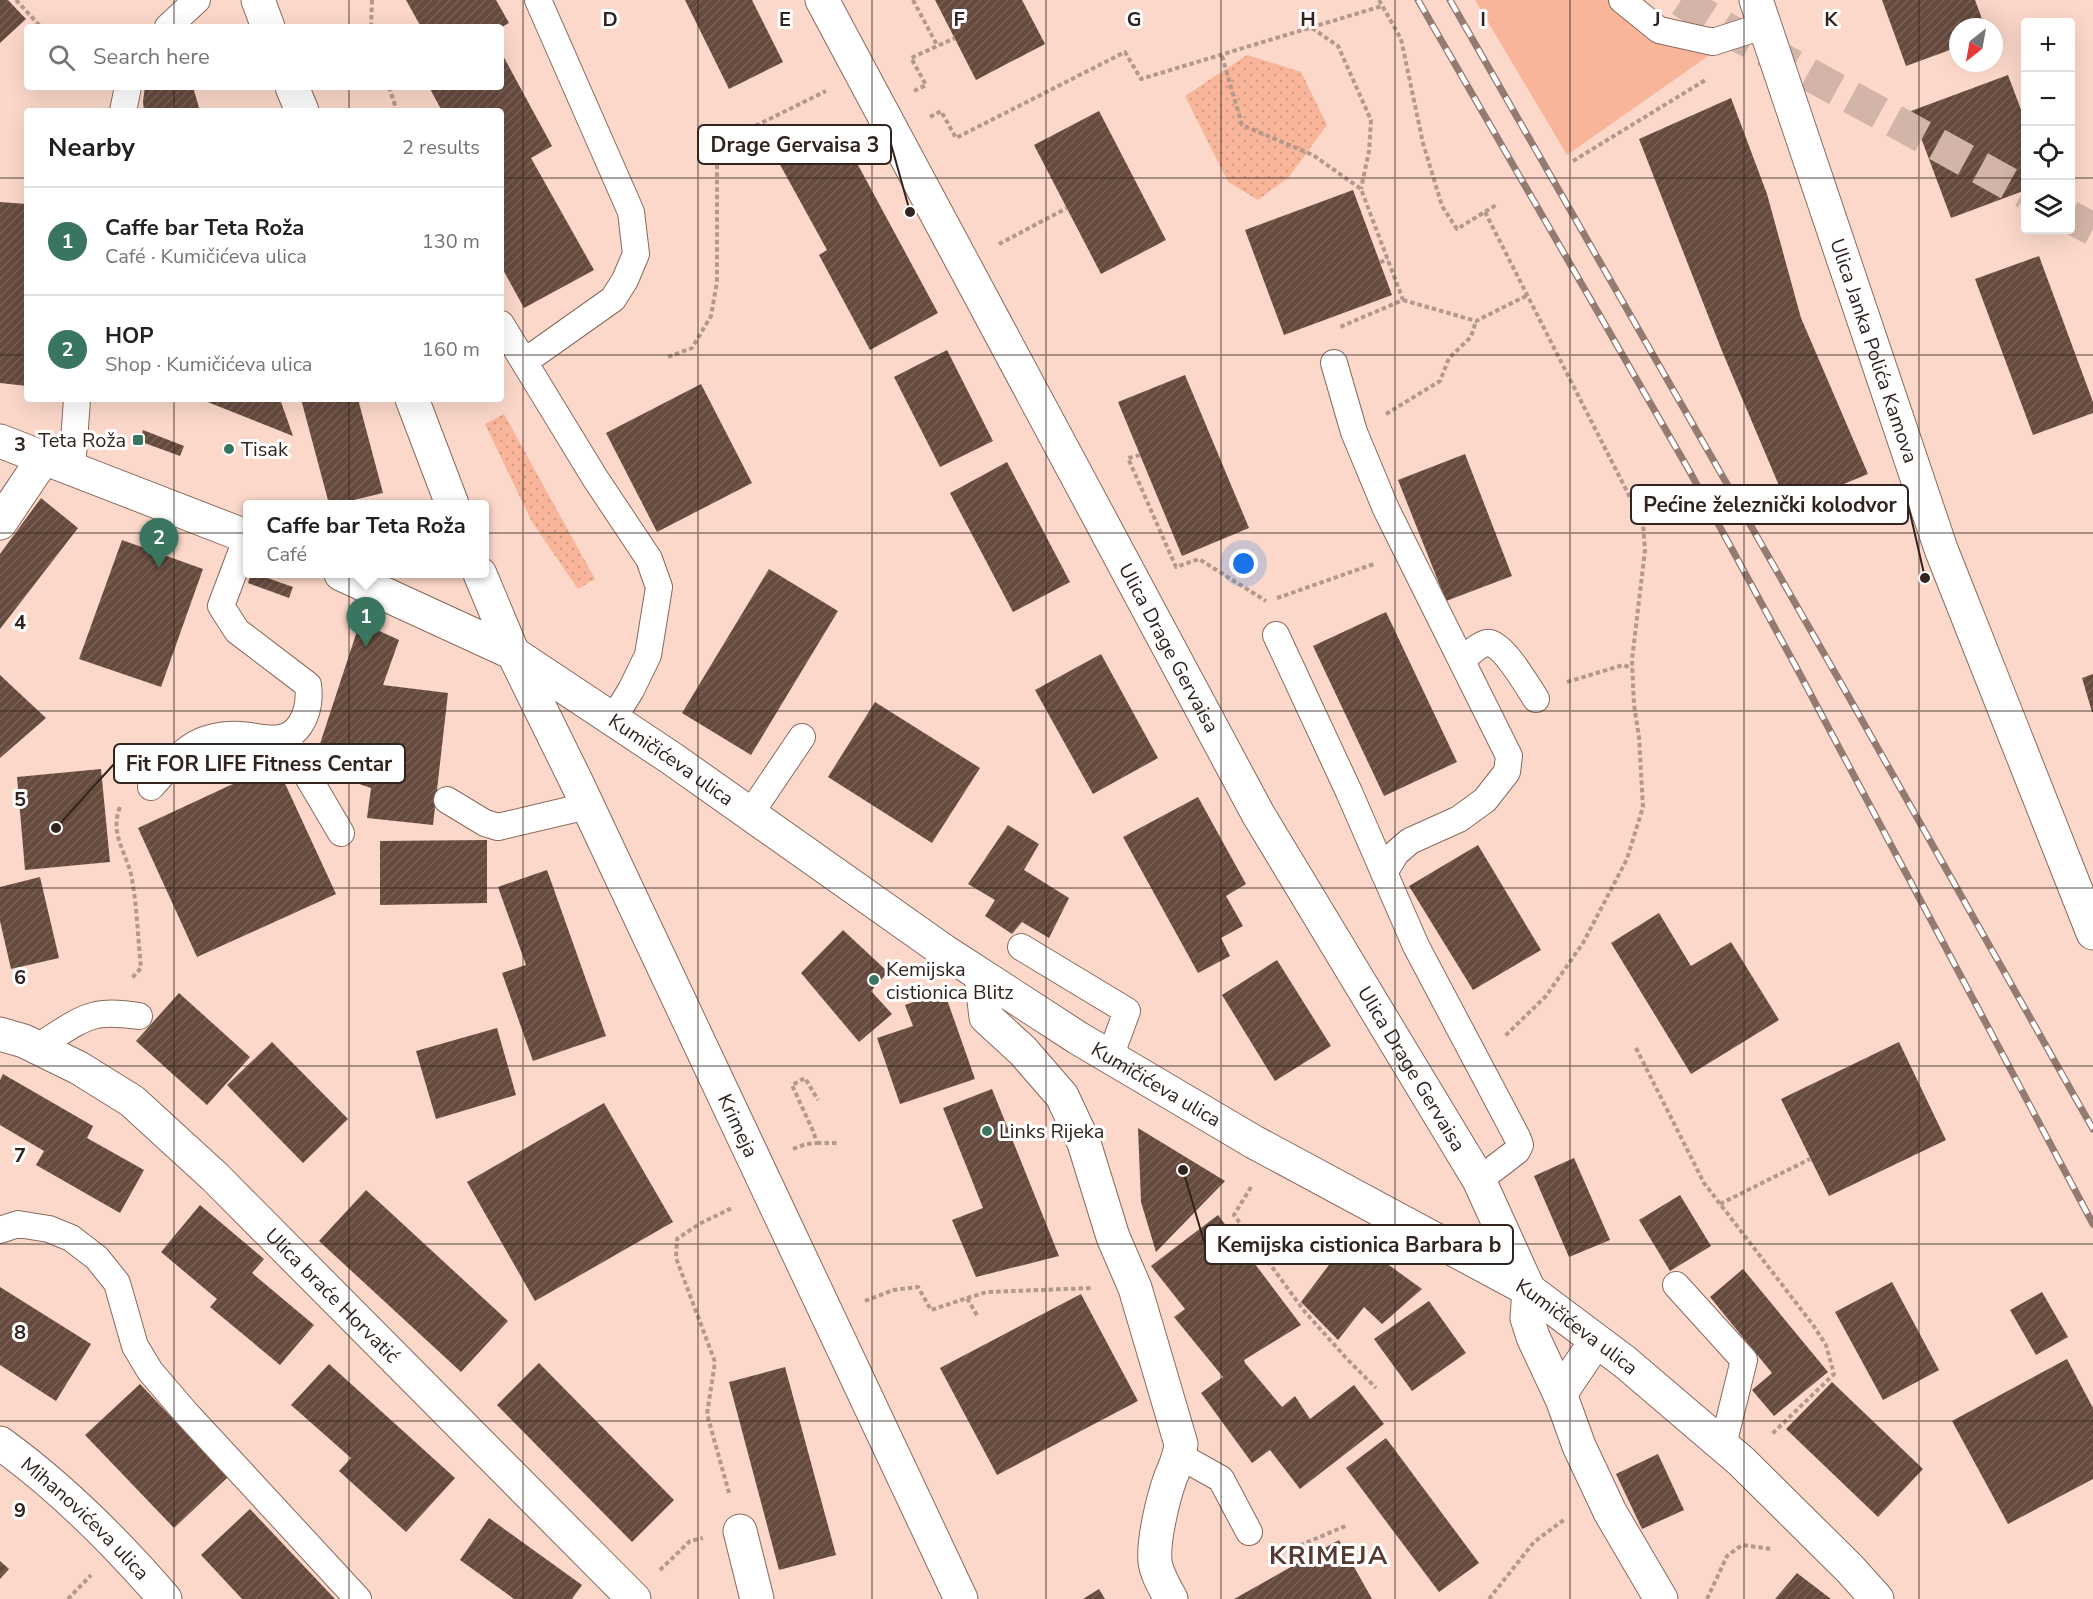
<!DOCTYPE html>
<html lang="en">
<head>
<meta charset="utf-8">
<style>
  body { margin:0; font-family:"Nunito Sans",sans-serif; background:#f6f6f6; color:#202124 }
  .controls { position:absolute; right:18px; top:18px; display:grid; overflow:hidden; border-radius:6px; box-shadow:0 6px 24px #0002 }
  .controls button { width:54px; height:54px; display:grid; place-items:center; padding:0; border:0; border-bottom:2px solid #e0e0e0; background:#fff; color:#202124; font:30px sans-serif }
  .compass { position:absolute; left:1949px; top:18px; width:54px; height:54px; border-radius:50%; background:#fff; box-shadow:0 6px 24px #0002; rotate:211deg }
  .you { position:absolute; left:1244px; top:564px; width:21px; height:21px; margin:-15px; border:4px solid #fff; border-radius:50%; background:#1a73e8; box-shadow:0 0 0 9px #1a73e833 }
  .badge { display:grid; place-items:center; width:39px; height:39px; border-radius:50%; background:#3a755f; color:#fff; font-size:20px; font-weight:700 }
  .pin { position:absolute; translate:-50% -50px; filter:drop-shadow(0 2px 3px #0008) }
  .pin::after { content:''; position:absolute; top:32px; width:21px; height:18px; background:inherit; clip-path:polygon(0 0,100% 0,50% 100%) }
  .popup { position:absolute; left:243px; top:500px; width:246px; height:78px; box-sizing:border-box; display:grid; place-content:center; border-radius:6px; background:#fff; filter:drop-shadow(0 2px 4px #0005); font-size:20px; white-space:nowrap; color:#757577 }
  .popup b { font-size:22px; color:#202124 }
  .popup::after { content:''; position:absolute; left:50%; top:100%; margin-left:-12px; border:12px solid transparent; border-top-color:#fff }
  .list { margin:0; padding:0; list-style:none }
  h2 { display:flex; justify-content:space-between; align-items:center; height:78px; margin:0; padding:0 24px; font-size:26px }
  h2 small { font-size:20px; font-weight:400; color:#757577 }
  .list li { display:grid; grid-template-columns:39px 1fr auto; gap:18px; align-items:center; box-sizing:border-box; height:108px; padding:0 24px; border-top:2px solid #e0e0e0 }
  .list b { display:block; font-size:22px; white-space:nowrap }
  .list p { margin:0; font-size:20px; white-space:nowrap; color:#757577 }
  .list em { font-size:20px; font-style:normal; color:#757577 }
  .icon { flex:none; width:33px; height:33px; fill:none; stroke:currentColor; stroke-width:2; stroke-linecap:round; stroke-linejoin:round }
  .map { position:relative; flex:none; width:2093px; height:1599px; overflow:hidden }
  .search { position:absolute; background:#fff; box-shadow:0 6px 24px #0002; left:24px; top:24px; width:480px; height:66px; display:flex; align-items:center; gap:15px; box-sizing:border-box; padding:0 21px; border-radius:6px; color:#757577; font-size:22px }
  .panel { position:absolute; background:#fff; box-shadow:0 6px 24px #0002; left:24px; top:108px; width:480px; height:294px; border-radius:6px }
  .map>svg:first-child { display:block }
</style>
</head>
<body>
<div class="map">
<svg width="2093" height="1599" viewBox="0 0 2093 1599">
  <defs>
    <pattern id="park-dots" width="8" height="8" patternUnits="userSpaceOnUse" patternTransform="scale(1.5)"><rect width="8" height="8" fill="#f8b59a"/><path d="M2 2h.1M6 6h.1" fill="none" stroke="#d59c84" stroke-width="1.8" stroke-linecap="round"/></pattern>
    <pattern id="building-hatch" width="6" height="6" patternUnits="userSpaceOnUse" patternTransform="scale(1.5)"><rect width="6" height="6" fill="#674a3e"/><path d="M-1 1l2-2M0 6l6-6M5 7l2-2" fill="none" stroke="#796157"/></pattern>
  </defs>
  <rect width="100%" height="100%" fill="#fbd8ca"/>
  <path fill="#f8b59a" d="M 1475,0 L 1612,0 L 1724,45 L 1567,155 Z"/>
  <path fill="url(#park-dots)" d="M 1247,55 L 1301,72 L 1327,125 L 1289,177 L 1258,200 L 1228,182 L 1185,96 Z
    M 504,414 L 595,579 L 578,589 L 532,522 L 485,424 Z"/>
  <path fill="url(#building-hatch)" d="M 0,0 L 8,0 L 26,19 L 0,43 Z
    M 406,0 L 496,0 L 509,23 L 502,27 L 421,27 Z
    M 685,0 L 752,0 L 783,62 L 729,89 Z
    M 935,0 L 1022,0 L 1045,44 L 976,80 Z
    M 1882,0 L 1975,0 L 1985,27 L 1958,27 L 1958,47 L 1906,66 Z
    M 501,52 L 552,146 L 531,158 L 594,270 L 524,308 L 501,266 L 501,111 L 442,111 L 429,87 L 501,87 Z
    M 2008,75 L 2026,123 L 2026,190 L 1951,218 L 1911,111 Z
    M 145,87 L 193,87 L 200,111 L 144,111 L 143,101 Z
    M 1731,98 L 1767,194 L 1801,318 L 1868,474 L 1788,507 L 1722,351 L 1639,139 Z
    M 1099,111 L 1166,240 L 1101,274 L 1034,145 Z
    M 838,128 L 938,313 L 870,350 L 819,255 L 827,250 L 778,161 Z
    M 1353,190 L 1392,295 L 1284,335 L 1245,230 Z
    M 0,202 L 27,204 L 27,386 L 0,383 Z
    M 2039,256 L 2093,402 L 2093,413 L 2033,435 L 1975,279 Z
    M 947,350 L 993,441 L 940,467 L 894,377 Z
    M 1185,375 L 1249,528 L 1182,556 L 1118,402 Z
    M 701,384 L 752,483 L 657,532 L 606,433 Z
    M 200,399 L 280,399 L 293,436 Z
    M 301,399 L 358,399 L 383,493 L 337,504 L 329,504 Z
    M 143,430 L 184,446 L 180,456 L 139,441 Z
    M 1465,454 L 1512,576 L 1446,601 L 1398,480 Z
    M 1007,462 L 1070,582 L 1013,612 L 950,493 Z
    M 41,498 L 78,528 L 0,629 L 0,554 Z
    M 122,540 L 203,569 L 161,687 L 79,659 Z
    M 769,569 L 838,611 L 751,755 L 682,713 Z
    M 251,574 L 256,574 L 293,587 L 289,598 L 248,583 Z
    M 1386,612 L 1457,762 L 1384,796 L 1313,646 Z
    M 360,622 L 399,640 L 383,685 L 448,693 L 433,825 L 367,818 L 371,788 L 312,768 Z
    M 1101,654 L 1158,758 L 1093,794 L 1035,690 Z
    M 2093,674 L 2093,712 L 2092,712 L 2082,678 Z
    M 0,675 L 46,718 L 0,758 Z
    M 875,702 L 980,768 L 932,843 L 828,777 Z
    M 276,764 L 336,894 L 197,957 L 138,828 Z
    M 101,769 L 110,862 L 25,870 L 17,777 Z
    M 1198,797 L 1246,884 L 1226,896 L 1243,926 L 1221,938 L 1230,956 L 1198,973 L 1123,837 Z
    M 1008,825 L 1039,844 L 1024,870 L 1069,898 L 1049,938 L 1022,922 L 1012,934 L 985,916 L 995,900 L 968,884 Z
    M 487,840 L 487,903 L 380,905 L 380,841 Z
    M 1478,845 L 1541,950 L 1473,990 L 1409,886 Z
    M 547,870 L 606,1036 L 533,1061 L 502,973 L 526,965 L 498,887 Z
    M 40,877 L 59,958 L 11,969 L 0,921 L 0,887 Z
    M 1659,913 L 1691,966 L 1731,942 L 1779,1020 L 1691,1074 L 1611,943 Z
    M 843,930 L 888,972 L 871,991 L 892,1014 L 859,1042 L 801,973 Z
    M 1277,960 L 1331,1046 L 1275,1081 L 1222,995 Z
    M 944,991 L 975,1079 L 900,1104 L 877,1038 L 913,1026 L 905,1005 Z
    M 179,993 L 250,1057 L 207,1105 L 136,1041 Z
    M 497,1028 L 516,1095 L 436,1119 L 416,1051 Z
    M 272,1042 L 348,1119 L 303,1163 L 227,1085 Z
    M 1899,1042 L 1946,1140 L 1829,1196 L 1781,1099 Z
    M 3,1074 L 93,1126 L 87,1138 L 144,1170 L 120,1213 L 36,1165 L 44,1151 L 0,1125 L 0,1080 Z
    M 992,1089 L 1059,1256 L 976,1277 L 952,1220 L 983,1208 L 943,1108 Z
    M 604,1103 L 673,1222 L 535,1301 L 467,1182 Z
    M 1138,1128 L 1225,1181 L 1156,1252 L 1141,1202 Z
    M 1574,1158 L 1610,1240 L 1569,1257 L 1534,1176 Z
    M 366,1190 L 508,1321 L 461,1372 L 319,1241 Z
    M 1680,1195 L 1711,1246 L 1670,1271 L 1639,1220 Z
    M 200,1205 L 264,1259 L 252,1273 L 314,1325 L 280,1365 L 210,1307 L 217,1299 L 161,1252 Z
    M 1218,1215 L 1301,1325 L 1244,1360 L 1245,1363 L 1282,1407 L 1295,1396 L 1310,1419 L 1354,1385 L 1384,1424 L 1300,1489 L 1270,1450 L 1252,1463 L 1201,1393 L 1223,1377 L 1174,1317 L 1185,1309 L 1151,1266 Z
    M 1350,1237 L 1422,1289 L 1382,1324 L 1364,1307 L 1338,1340 L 1301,1302 Z
    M 1743,1269 L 1828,1372 L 1774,1416 L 1752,1390 L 1772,1373 L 1710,1297 Z
    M 1892,1282 L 1939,1370 L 1883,1400 L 1835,1312 Z
    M 0,1287 L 91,1344 L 56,1401 L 0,1365 Z
    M 2042,1292 L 2068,1337 L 2036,1355 L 2010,1310 Z
    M 1081,1294 L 1138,1401 L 997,1475 L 940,1368 Z
    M 1429,1301 L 1466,1353 L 1412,1391 L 1374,1339 Z
    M 2067,1359 L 2093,1408 L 2093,1479 L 2008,1524 L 1952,1421 Z
    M 539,1363 L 674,1500 L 632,1542 L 497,1405 Z
    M 329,1364 L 455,1478 L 406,1532 L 339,1471 L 351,1458 L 291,1405 Z
    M 785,1367 L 836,1555 L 779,1570 L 729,1382 Z
    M 1832,1382 L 1923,1469 L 1878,1517 L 1786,1429 Z
    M 140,1384 L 228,1477 L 174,1528 L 85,1435 Z
    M 1386,1438 L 1479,1563 L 1439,1592 L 1346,1468 Z
    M 1658,1454 L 1684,1510 L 1642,1529 L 1616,1474 Z
    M 250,1509 L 335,1599 L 242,1599 L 201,1555 Z
    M 489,1518 L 582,1585 L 572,1599 L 514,1599 L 460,1560 Z
    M 1339,1540 L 1372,1599 L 1234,1599 Z
    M 0,1561 L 9,1569 L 0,1579 Z
    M 1797,1573 L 1831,1599 L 1775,1599 Z
    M 1099,1589 L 1105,1599 L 1083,1599 Z"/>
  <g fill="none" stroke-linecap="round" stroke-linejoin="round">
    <path stroke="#d3b4a8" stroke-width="33" stroke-dasharray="33 16" stroke-linecap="butt" d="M 1681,0 L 1728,30 L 2026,193
      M 2070,217 L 2093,229"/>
    <defs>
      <path id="lane" d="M 1622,0 L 1659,30 L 1713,42 L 1766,25
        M 168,27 L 197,0
        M 123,111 L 128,87
        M 501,324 L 595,478 L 649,559 L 659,587 L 648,655 L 631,690 L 613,719
        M 524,362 L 613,299 L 625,280 L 636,254 L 631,212 L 538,0
        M 1334,363 L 1354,432 L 1386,509 L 1509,756 L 1507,772 L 1485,800 L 1459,819 L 1410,841 L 1396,853 L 1384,873
        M 72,470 L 77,399
        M 1276,635 L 1349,792 L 1416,946 L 1517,1137 L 1520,1145 L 1517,1151 L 1479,1180
        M 1462,660 C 1468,655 1478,645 1486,643 C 1501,639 1528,687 1536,699
        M 285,738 L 341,833
        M 151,787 C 167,770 183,746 207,739 C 216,736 230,734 240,735 C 261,736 285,747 300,725 C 308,713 310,700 308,685 L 237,631 L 221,606 L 247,537
        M 447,800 L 485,823 L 498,827 L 587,806
        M 750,814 L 802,737
        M 1021,947 L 1127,1011 L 1110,1057
        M 37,1047 C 55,1037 75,1020 96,1015 C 110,1012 125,1014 139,1016
        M 0,1230 L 18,1224 L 49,1229 L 71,1238 L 97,1258 L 117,1283 L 135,1346 L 150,1371 L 186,1413 L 358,1599
        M 1676,1285 L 1744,1360 L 1723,1445
        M 1180,1456 L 1221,1479 L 1249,1532"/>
      <g id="street">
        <path id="s1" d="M 822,0 L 1258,814 L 1479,1180 L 1529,1290 L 1527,1318 L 1533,1337 L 1562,1399 L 1579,1446 L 1610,1512 L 1661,1599"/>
        <path d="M 0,523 L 43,459"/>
        <path d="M 981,976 L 986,1017 L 1023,1051 L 1062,1096 L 1084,1143 L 1113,1237 L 1135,1288 L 1181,1444 C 1180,1457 1175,1466 1170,1479 C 1163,1499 1153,1540 1155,1561 C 1156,1573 1165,1588 1171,1599"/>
        <path id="s2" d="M 0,1034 L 24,1041 L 79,1068 L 132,1101 L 215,1177 L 634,1599"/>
        <path d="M 1560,1394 L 1596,1341"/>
        <path d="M 740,1531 L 757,1599"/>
      </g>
      <g id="secondary">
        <path d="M 258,0 L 268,27"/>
        <path d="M 292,87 L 302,111"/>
        <path d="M 412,399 L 452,504"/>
        <path d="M 0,441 L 248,537"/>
        <path id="s3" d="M 341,574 L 513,653 L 671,758 L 944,951 L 1078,1038 L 1254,1142 L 1529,1290 L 1625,1362 L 1741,1461 L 1850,1569 L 1877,1599"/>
        <path id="s4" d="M 480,574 L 513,653 L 576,781 L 961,1599"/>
        <path id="s5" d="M 0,1443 C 62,1488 115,1541 165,1599"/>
      </g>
      <g id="primary">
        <path id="s6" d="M 1756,0 L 1941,549 L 2093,933"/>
      </g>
    </defs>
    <use href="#lane" stroke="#896a5d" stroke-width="28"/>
    <use href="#street" stroke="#896a5d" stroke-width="35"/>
    <use href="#secondary" stroke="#896a5d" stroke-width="35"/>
    <use href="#primary" stroke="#896a5d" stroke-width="35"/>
    <path stroke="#b3988d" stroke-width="4" stroke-dasharray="4.5 3" stroke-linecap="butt" d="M 16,0 L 41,27
      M 913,0 L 937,45
      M 1379,0 L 1401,39 L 1423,143 L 1442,206 L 1457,229 L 1496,205
      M 371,27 L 372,0
      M 1312,28 L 1338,46 L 1371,120 L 1369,151 L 1361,189
      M 1222,56 L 1242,125 L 1313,155 L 1361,189 L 1403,300 L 1340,327
      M 389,87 L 397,111
      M 914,91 L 926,85 L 911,58 L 955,38
      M 930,117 L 941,111 L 956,138 L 1125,52 L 1141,79 L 1382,6
      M 1573,161 L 1707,79
      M 1485,212 L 1643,523 L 1645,550 L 1632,660 L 1634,705 L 1639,737 L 1643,807 L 1627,859 L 1583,943 L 1546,996 L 1504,1037
      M 999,244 L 1067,208
      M 1380,262 L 1388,260
      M 1403,300 L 1476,321 L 1528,295
      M 668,357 L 692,348 L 711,316 L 717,282 L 717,145 L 826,91
      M 1386,414 L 1440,381 L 1449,358 L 1471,337 L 1476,321
      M 1140,455 L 1128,458 L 1176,567 L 1199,559 L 1266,601
      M 1277,598 L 1374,564
      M 1567,682 L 1623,665 L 1632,668
      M 120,807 C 109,835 127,852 132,879 C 137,908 138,939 141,968 L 132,978
      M 1636,1048 L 1704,1183 L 1813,1325 L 1826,1345 L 1834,1374 L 1772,1434
      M 817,1143 L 838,1143
      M 793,1149 L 806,1144 L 817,1143 L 813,1131 L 792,1085 L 805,1078 L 818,1100
      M 1251,1187 L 1234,1215 L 1305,1312 L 1347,1359 L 1376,1388
      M 1720,1204 L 1810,1159
      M 967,1298 L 987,1292 L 1092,1288
      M 865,1301 L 893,1290 L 918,1287 L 931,1310 L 967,1298 L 978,1317
      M 729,1493 L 707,1414 L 715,1362 L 676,1258 L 677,1239 L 699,1224 L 732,1208
      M 1279,1554 L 1348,1525
      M 660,1570 L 690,1541 L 703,1538
      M 68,1599 L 91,1575
      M 1489,1599 L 1534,1542 L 1565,1519
      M 1707,1599 L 1727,1556 L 1742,1545 L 1772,1549"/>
    <use href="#lane" stroke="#fff" stroke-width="26"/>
    <use href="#street" stroke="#fff" stroke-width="33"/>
    <use href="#secondary" stroke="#fff" stroke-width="33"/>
    <use href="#primary" stroke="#fff" stroke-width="33"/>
    <defs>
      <path id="rail" d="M 1418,0 L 1690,472 L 1795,665 L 2093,1224
        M 1450,0 L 1850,699 L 2093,1129"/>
    </defs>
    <use href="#rail" stroke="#937b72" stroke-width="7"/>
    <use href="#rail" stroke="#fff" stroke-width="4.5" stroke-dasharray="14" stroke-linecap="butt"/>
  </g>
  <path fill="none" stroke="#31241f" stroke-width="1.5" stroke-opacity="0.55" d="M 174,0 L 174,27M 349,0 L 349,27M 523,0 L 523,1599M 698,0 L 698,1599M 872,0 L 872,1599M 1046,0 L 1046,1599M 1221,0 L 1221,1599M 1395,0 L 1395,1599M 1570,0 L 1570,1599M 1744,0 L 1744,1599M 1919,0 L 1919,1599M 174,87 L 174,111M 349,87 L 349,111M 0,178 L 27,178M 501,178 L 2026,178M 2070,178 L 2093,178M 0,355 L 27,355M 501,355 L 2093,355M 174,399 L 174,1599M 349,399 L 349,1599M 0,533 L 2093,533M 0,711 L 2093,711M 0,888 L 2093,888M 0,1066 L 2093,1066M 0,1244 L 2093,1244M 0,1421 L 2093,1421"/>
  <g fill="#3a755f" stroke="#fff" stroke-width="2">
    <rect x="132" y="434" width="12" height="12" rx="3"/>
    <circle cx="229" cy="449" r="6"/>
    <circle cx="874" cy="980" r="6"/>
    <circle cx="987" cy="1131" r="6"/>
  </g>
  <g text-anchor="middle" stroke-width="6" stroke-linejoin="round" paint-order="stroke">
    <g font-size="20" fill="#31241f" stroke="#fff">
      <text dy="7" stroke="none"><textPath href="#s6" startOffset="370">Ulica Janka Polića Kamova</textPath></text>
      <text dy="7" stroke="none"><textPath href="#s1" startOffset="735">Ulica Drage Gervaisa</textPath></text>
      <text dy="7" stroke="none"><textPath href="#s3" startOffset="380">Kumičićeva ulica</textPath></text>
      <text dy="7" stroke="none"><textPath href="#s1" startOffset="1221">Ulica Drage Gervaisa</textPath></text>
      <text dy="7" stroke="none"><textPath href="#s3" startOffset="964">Kumičićeva ulica</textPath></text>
      <text dy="7" stroke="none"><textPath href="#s4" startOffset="609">Krimeja</textPath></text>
      <text dy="7" stroke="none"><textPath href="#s2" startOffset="428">Ulica braće Horvatić</textPath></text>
      <text dy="7" stroke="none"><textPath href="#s3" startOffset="1450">Kumičićeva ulica</textPath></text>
      <text dy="7" stroke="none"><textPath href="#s5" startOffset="114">Mihanovićeva ulica</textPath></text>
    </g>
    <g font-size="20" fill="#31241f" stroke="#fff" text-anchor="start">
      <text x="126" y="447" text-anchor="end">Teta Roža</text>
      <text x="241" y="456">Tisak</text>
      <text x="886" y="976">Kemijska<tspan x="886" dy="23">cistionica Blitz</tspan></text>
      <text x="999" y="1138">Links Rijeka</text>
    </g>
    <g font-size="26" font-weight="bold" letter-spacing="1.5" fill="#563a2f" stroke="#fff">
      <text x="1329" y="1564">KRIMEJA</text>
    </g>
  </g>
  <g font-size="20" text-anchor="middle" font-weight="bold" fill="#31241f" stroke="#fff" stroke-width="6" stroke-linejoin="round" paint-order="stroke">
    <text x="610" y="26">D</text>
    <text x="785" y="26">E</text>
    <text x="959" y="26">F</text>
    <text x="1134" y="26">G</text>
    <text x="1308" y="26">H</text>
    <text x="1483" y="26">I</text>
    <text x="1657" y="26">J</text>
    <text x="1831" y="26">K</text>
    <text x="20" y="451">3</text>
    <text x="20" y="629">4</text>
    <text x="20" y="806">5</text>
    <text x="20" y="984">6</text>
    <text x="20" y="1162">7</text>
    <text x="20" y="1339">8</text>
    <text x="20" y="1517">9</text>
  </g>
  <path fill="none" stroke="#31241f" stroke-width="2" d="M910 212L891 144M1925 578L1908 504M56 828L114 764M1183 1170L1205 1245"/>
  <g fill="#31241f" stroke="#fff" stroke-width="2">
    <circle cx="910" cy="212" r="6"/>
    <circle cx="1925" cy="578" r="6"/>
    <circle cx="56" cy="828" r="6"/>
    <circle cx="1183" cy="1170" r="6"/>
  </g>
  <g fill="#fff" stroke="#31241f" stroke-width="2">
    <rect x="698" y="125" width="193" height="39" rx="6"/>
    <rect x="1631" y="485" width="277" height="39" rx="6"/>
    <rect x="114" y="744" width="291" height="39" rx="6"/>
    <rect x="1205" y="1225" width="308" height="39" rx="6"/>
  </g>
  <g font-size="21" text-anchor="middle" font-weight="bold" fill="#31241f">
    <text x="795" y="152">Drage Gervaisa 3</text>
    <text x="1770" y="512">Pećine železnički kolodvor</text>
    <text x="259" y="771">Fit FOR LIFE Fitness Centar</text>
    <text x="1359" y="1252">Kemijska cistionica Barbara b</text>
  </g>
</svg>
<div class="controls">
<button>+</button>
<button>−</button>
<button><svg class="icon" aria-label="locate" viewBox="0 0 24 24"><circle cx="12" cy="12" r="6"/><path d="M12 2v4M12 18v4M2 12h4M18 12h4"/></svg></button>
<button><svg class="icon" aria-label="layers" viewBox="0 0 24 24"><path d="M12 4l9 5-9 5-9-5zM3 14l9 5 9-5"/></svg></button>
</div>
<svg class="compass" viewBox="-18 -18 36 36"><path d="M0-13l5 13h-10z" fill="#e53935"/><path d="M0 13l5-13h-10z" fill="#757577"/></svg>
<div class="you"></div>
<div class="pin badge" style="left:366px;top:647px">1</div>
<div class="popup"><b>Caffe bar Teta Roža</b>Café</div>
<div class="pin badge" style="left:159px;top:568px">2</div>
<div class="search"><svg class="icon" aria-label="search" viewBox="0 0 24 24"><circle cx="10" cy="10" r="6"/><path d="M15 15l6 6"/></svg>Search here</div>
<section class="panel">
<h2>Nearby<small>2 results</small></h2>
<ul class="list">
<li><span class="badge">1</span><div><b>Caffe bar Teta Roža</b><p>Café · Kumičićeva ulica</p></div><em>130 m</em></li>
<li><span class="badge">2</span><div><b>HOP</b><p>Shop · Kumičićeva ulica</p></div><em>160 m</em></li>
</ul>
</section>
</div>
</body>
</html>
